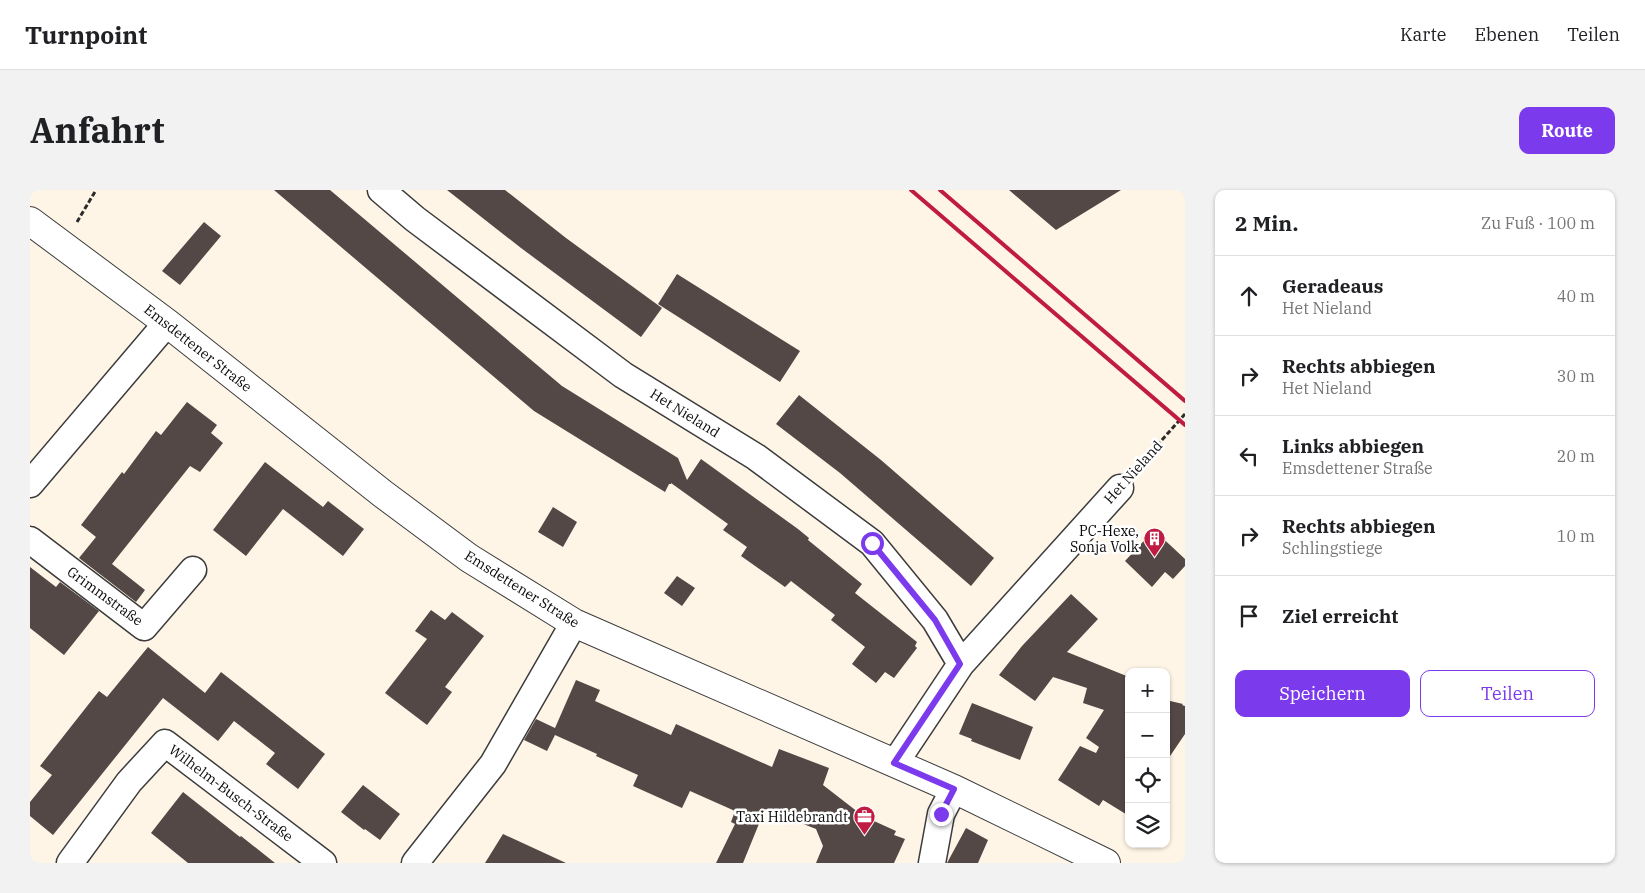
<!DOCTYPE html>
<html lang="de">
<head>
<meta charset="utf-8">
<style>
  body { margin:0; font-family:"IBM Plex Serif",serif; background:#f2f2f2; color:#202124 }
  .controls { position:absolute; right:15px; bottom:15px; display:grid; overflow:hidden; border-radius:10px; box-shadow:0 1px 4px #0004 }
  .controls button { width:45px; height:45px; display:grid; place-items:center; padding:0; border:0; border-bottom:1px solid #e0e0e0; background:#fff; color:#202124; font:25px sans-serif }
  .stop { position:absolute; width:15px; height:15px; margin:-11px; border:4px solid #7c3aed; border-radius:50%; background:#fff }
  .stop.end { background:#7c3aed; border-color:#fff; box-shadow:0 1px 5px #0008 }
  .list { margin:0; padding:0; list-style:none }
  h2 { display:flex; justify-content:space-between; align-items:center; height:65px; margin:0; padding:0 20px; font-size:21px }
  h2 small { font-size:16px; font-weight:400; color:#757577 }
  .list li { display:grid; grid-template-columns:32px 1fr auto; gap:15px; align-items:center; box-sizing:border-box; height:80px; padding:0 20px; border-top:1px solid #e0e0e0 }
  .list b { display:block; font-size:19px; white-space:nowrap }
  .list p { margin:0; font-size:16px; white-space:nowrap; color:#757577 }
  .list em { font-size:16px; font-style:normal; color:#757577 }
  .actions { display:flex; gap:10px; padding:15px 20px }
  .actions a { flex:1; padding:11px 0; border:1px solid #7c3aed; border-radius:10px; text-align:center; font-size:18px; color:#7c3aed }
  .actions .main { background:#7c3aed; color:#fff }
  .icon { flex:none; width:28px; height:28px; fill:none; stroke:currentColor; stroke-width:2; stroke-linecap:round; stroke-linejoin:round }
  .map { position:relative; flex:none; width:1155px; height:673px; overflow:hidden; border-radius:10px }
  header { display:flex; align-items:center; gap:30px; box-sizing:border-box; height:70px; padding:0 25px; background:#fff; border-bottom:1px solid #e0e0e0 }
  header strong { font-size:24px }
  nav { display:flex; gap:28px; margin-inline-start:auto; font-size:18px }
  .intro { display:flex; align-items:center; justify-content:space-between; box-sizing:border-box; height:120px; padding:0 30px }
  h1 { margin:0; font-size:35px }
  .button { padding:12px 22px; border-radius:10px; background:#7c3aed; color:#fff; font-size:18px; font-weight:700 }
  main { display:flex; gap:30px; padding:0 30px }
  aside { flex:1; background:#fff; border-radius:10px; box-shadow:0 1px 4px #0004 }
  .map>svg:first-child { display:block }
</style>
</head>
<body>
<header>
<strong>Turnpoint</strong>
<nav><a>Karte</a><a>Ebenen</a><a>Teilen</a></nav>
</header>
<div class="intro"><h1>Anfahrt</h1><a class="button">Route</a></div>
<main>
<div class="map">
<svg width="1155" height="673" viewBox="0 0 1155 673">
  <rect width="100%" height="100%" fill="#fff5e6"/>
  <path fill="#534845" d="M 244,0 L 300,0 L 532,196 L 648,268 L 657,290 L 671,269 L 768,339 L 779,348 L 778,350 L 832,394 L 825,403 L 887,452 L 885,456 L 887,458 L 864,488 L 855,482 L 846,493 L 822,474 L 835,457 L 801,430 L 805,425 L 761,391 L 755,397 L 711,366 L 717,357 L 693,340 L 698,334 L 641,293 L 641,294 L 639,294 L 635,302 L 504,221 Z
    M 417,0 L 475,0 L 536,48 L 632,118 L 611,147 L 491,58 Z
    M 979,0 L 1091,0 L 1026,40 Z
    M 174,32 L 191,46 L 150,95 L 132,81 Z
    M 647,84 L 770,161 L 750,192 L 628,114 Z
    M 769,205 L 851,270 L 964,368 L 941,396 L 810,283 L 746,234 Z
    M 157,212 L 187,235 L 181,243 L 193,253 L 170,282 L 160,276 L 82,374 L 115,400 L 106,412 L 49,368 L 66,347 L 51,335 L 92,282 L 94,284 L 126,241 L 131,245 Z
    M 235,272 L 293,317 L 298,311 L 334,339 L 313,366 L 253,319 L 216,366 L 183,340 Z
    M 523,317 L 547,332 L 533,357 L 508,342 Z
    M 1124,340 L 1155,369 L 1155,376 L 1143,389 L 1135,382 L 1122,397 L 1095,371 Z
    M 0,377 L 26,397 L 30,392 L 69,421 L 34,465 L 0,438 Z
    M 647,386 L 665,398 L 652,416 L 634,403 Z
    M 1041,404 L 1068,429 L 1037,462 L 1099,487 L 1099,626 L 1073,610 L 1069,616 L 1028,590 L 1050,556 L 1066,563 L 1069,557 L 1056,548 L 1074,520 L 1053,513 L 1057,498 L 1023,487 L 1005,511 L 969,485 L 992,456 Z
    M 401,420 L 415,430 L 422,422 L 454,446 L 415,497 L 422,502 L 397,535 L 355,503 L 397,449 L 385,441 Z
    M 118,457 L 175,503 L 191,482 L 295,564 L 268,599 L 236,574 L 245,563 L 204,531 L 188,551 L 133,508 L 23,645 L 0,626 L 0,612 L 22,585 L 10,576 L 69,501 L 77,507 Z
    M 546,490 L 570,500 L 565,511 L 641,545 L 646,534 L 742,577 L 749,559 L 799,578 L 793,595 L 833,626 L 866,641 L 864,645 L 875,649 L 864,673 L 786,673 L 793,656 L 786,639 L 735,619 L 713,673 L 686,673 L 705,634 L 701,632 L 705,621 L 660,601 L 652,618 L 603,596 L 608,585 L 566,566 L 567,564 L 525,545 L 517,561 L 494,550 L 506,529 L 525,538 Z
    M 1136,510 L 1153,514 L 1152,515 L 1155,516 L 1155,544 L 1136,572 Z
    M 942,513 L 1003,537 L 990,570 L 941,551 L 942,549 L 929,544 Z
    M 333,595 L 370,624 L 350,650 L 335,639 L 334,640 L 311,622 Z
    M 153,602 L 210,647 L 211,646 L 245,673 L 158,673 L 121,643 Z
    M 936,638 L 958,650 L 948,673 L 917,673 Z
    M 473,644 L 536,673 L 455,673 Z"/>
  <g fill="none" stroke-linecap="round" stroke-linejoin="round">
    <defs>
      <path id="minor" d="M 351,0 L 385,29 L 593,185 L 726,267 L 842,353 L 905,430 L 931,474
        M 0,294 L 137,133
        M 0,350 L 114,437 L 163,380
        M 865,573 L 931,474 L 1090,298
        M 40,673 L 99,592 L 135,553 L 293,673
        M 385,673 L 463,574 L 544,433
        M 902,673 L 911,624 L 924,599"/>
      <path id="tertiary" d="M 0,31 L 137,133 L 353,304 L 439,368 L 544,433 L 924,599 L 1076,673"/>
    </defs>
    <use href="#minor" stroke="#3c3c3c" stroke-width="29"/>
    <use href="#tertiary" stroke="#3c3c3c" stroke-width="30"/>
    <path stroke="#2b2b2b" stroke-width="3" stroke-dasharray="5 2.5" stroke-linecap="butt" d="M 47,32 L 66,0
      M 1107,278 L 1155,224"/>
    <use href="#minor" stroke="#fff" stroke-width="26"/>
    <use href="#tertiary" stroke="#fff" stroke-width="28"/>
    <path stroke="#c01b42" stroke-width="4" d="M 881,0 L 1155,235
      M 910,0 L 1155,211"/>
  </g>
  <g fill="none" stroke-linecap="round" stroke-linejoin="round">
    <path stroke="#7c3aed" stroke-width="6" d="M 842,353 L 905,430 L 930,474 L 864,573 L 924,599 L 911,624"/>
  </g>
  <defs>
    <symbol id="building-pin" viewBox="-11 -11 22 30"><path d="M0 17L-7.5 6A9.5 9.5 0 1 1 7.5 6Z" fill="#c01b42" stroke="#fff"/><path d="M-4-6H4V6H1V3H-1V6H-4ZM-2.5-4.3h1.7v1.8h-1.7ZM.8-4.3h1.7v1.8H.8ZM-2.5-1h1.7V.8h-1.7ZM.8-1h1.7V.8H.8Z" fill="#fff"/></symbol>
    <symbol id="office-pin" viewBox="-11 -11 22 30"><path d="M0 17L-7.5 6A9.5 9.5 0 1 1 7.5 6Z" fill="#c01b42" stroke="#fff"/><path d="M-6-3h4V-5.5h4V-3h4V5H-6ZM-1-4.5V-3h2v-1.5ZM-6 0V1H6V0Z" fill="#fff"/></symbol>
  </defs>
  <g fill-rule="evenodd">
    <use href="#building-pin" x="1112" y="336" width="25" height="34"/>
    <use href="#office-pin" x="822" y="614" width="25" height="34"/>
  </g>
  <g text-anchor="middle" stroke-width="5" stroke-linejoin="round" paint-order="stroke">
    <g font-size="14" fill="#090909" stroke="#fff">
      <text transform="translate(168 158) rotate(38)" y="5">Emsdettener Straße</text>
      <text transform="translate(655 223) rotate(32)" y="5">Het Nieland</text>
      <text transform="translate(1103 282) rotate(-48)" y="5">Het Nieland</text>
      <text transform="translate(492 399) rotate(32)" y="5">Emsdettener Straße</text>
      <text transform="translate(75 406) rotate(36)" y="5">Grimmstraße</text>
      <text transform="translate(201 603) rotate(37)" y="5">Wilhelm-Busch-Straße</text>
    </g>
    <g font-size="14" fill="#090909" stroke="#fff" text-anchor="end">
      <text x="1109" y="346">PC-Hexe,<tspan x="1109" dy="16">Sonja Volk</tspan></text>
      <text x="818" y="632">Taxi Hildebrandt</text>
    </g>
  </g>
</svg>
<div class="controls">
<button>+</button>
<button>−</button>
<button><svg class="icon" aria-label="locate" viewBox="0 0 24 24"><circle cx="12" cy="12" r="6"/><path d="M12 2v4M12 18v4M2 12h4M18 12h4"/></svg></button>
<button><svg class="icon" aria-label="layers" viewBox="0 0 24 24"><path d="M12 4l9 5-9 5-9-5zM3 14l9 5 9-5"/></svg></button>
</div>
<div class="stop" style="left:842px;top:353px"></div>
<div class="stop end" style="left:911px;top:624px"></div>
</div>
<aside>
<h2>2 Min.<small>Zu Fuß · 100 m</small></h2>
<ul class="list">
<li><svg class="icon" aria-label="ahead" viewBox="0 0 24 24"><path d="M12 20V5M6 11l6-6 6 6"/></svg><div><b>Geradeaus</b><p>Het Nieland</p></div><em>40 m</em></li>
<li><svg class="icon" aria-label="right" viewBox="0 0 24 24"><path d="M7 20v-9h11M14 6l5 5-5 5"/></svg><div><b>Rechts abbiegen</b><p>Het Nieland</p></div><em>30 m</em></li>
<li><svg class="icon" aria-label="left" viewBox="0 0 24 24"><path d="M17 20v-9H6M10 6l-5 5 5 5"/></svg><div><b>Links abbiegen</b><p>Emsdettener Straße</p></div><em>20 m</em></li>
<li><svg class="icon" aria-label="right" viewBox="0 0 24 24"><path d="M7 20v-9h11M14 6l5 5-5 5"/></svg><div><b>Rechts abbiegen</b><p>Schlingstiege</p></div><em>10 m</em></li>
<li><svg class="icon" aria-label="arrive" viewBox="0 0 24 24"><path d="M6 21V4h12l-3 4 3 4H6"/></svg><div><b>Ziel erreicht</b></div></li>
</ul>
<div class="actions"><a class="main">Speichern</a><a>Teilen</a></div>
</aside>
</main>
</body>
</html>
